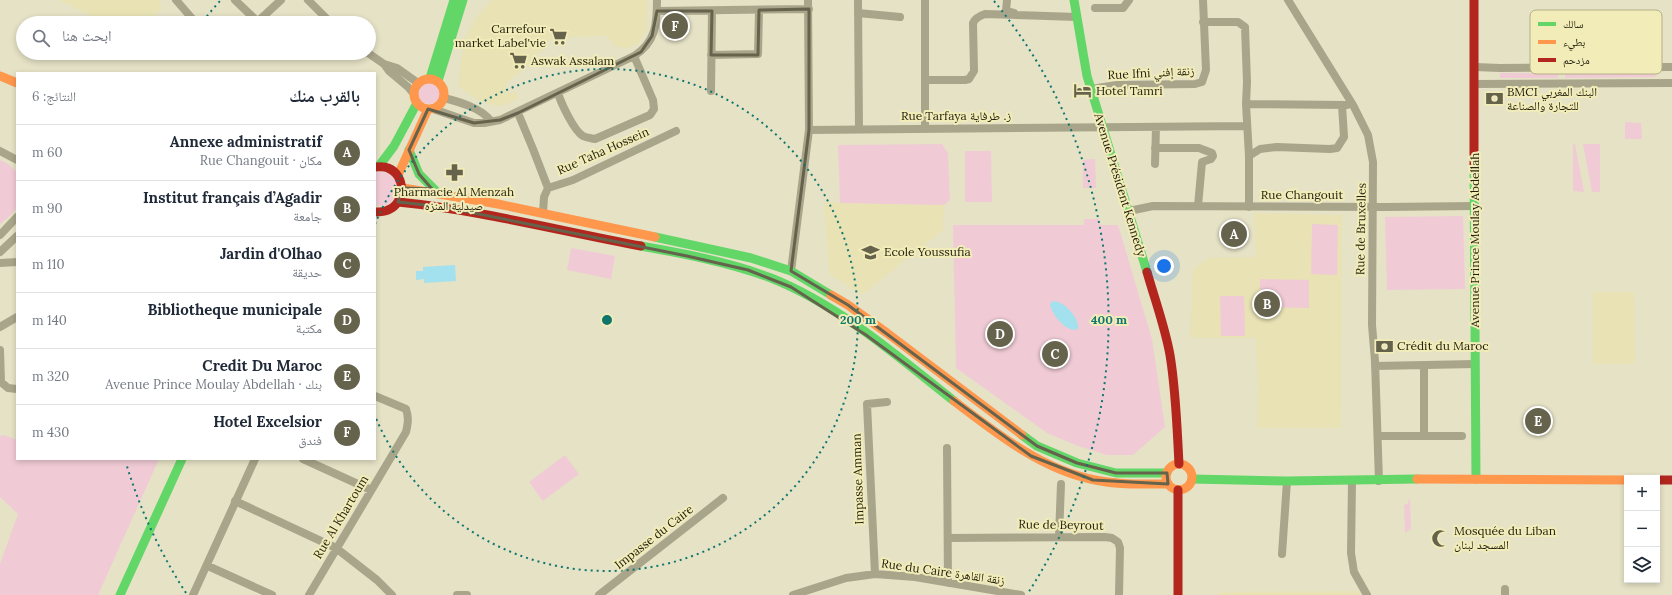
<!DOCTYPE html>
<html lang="ar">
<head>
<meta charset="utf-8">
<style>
  body { margin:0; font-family:Lora,"Noto Naskh Arabic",serif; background:#f6f6f7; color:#1f2937; direction:rtl }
  .controls { position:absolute; right:12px; bottom:12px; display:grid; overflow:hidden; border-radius:0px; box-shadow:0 2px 6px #0003 }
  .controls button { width:36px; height:36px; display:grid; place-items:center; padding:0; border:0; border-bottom:1px solid #e0e1e3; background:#fff; color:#1f2937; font:20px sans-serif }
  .you { position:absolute; left:1164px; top:266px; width:14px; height:14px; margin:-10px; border:3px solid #fff; border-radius:50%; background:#1a73e8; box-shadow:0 0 0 6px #1a73e833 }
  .badge { display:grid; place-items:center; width:26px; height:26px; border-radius:50%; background:#66634d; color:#fff; font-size:13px; font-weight:700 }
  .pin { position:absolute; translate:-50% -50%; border:2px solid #fff; box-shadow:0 1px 4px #0006 }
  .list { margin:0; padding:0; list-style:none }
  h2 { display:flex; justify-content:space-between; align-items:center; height:52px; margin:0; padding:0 16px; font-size:17px }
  h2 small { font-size:13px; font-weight:400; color:#747a83 }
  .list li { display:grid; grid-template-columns:26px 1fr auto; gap:12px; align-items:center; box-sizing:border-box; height:56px; padding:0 16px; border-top:1px solid #e0e1e3 }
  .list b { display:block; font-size:15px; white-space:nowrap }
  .list p { margin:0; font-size:13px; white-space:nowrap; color:#747a83 }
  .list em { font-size:13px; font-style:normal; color:#747a83 }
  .icon { flex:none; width:22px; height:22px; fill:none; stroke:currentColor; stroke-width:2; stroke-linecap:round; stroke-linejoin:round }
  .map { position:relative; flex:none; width:1672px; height:595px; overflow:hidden; direction:ltr }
  .search { position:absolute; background:#fff; box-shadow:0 2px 6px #0003; left:16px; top:16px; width:360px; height:44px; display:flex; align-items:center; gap:10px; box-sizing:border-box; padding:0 14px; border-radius:22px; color:#747a83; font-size:15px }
  .panel { position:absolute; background:#fff; box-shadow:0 2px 6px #0003; left:16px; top:72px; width:360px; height:388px; border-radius:0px; direction:rtl }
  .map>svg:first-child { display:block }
</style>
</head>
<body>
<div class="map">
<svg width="1672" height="595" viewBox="0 0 1672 595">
  <rect width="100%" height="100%" fill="#e5e2c6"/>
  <path fill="#e8e2b5" d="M 59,0 L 159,0 L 162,9 L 147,23 L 106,23 Z
    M 492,0 L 647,0 L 647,30 L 638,44 L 627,48 L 615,47 L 607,36 L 552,38 L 534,59 L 506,84 L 506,93 L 517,92 L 518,99 L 508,104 L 498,106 L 483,102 L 468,94 L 458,85 L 464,40 L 472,23 Z
    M 824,202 L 944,205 L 943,230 L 862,295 L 829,274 Z
    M 1254,213 L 1342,215 L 1341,428 L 1257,428 L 1258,386 L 1256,338 L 1190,338 L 1193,270 L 1207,258 L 1256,257 Z
    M 1593,292 L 1634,292 L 1635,364 L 1593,364 Z
    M 1358,591 L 1360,595 L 1220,595 L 1220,592 Z"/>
  <path fill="#f0cbd5" d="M 1654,72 L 1656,75 L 1655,77 L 1565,78 L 1565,73 Z
    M 1500,73 L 1558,73 L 1558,78 L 1500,78 Z
    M417 92a12 12 0 1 1 24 0a12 12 0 1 1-24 0Z
    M 1625,122 L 1641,123 L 1642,139 L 1625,139 Z
    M 942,144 L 948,153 L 950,200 L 944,205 L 840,203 L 838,145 Z
    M 1573,144 L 1575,144 L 1584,192 L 1573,191 Z
    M 1583,144 L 1600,144 L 1600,192 L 1592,192 Z
    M 965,151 L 991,151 L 992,202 L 965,202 Z
    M 1095,159 L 1096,188 L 1083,188 L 1083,160 Z
    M 0,160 L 8,164 L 17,172 L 17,206 L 13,213 L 0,224 Z
    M 375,171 L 389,173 L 396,181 L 396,197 L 388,205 L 375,206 Z
    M 1463,216 L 1465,289 L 1387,290 L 1385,217 Z
    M 1084,219 L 1099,219 L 1100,225 L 1118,225 L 1152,339 L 1165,427 L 1133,455 L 1107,455 L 1078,446 L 1047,433 L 956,368 L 953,225 L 1084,225 Z
    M 1312,224 L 1338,225 L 1337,275 L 1311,274 Z
    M 571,248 L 615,256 L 611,279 L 567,270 Z
    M 1260,279 L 1309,280 L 1309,308 L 1260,307 Z
    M 1220,296 L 1244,296 L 1245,336 L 1221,336 Z
    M 4,435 L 17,440 L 17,459 L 159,459 L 98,595 L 0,595 L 0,564 L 18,514 L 0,497 L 0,436 Z
    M 565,455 L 579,474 L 543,501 L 529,482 Z
    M 1410,498 L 1411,529 L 1405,533 L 1404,505 L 1407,504 Z"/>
  <path fill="#a2e1ed" d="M 455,265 L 456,281 L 424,283 L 424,279 L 416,280 L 416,271 L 423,271 L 423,267 Z
    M 1053,301 C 1064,301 1080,318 1078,329 C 1066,333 1052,315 1050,304 Z"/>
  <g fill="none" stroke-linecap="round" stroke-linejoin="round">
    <path stroke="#a9a58a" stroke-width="8" d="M 176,0 L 196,23
      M 235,0 L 258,22
      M 308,0 L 331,23
      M 858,0 L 859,129
      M 925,0 L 925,128
      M 1007,0 L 1006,11 L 1014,13
      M 1288,0 L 1353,105 L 1368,135 L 1373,162 L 1372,325 L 1375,361 L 1379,481
      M 1095,8 L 1123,8 L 1129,0
      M 657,11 L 809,9
      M 858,13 L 900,17
      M 1203,22 L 1238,22 L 1245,27 L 1247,82 L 1246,104 L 1249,156 L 1249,207
      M 256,23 L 281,0
      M 368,53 L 384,64 L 389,71 L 408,87 L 414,94
      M 711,55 L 758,54 L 759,10
      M 384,64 L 397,68 L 418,83
      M 1475,67 L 1500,68 L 1672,67
      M 925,80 L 965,80 L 969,79 L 974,71 L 973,23 C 975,18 979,16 985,14 L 1077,17
      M 1475,84 L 1672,83
      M 1091,89 L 1117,85 L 1195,84 L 1202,82 L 1206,70 L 1203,0
      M 711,91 L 712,11
      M 558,93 C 561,103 574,131 583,136 C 587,138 591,138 595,139 L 650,115 L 654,109 L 653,100 L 634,56
      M 444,98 C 460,102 481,108 491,121
      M 1246,104 L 1347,105
      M 433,109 L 474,123 L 484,123 L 500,120 L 634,56 C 656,42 657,24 657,0
      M 518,113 L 533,149 L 548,188 L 573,180 L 676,131
      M 809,130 L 1247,126
      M 1155,148 L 1199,148 L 1212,153 L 1213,156 L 1211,159 L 1202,162 L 1198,206
      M 0,151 L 17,160
      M 1249,156 L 1260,149 L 1277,147 L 1330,149 L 1337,148 L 1344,137 L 1342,105
      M 1155,164 L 1156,127
      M 1129,211 L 1153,206 L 1385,207 L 1475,206
      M 543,213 L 544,197 L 548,188
      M 0,235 L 17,217
      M 0,252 L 17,236
      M 0,263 L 17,262
      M 791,271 L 809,130 L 808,0
      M 0,327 L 17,317
      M 0,350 L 1,382 L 8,388 L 17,389
      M 1375,366 L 1475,364
      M 1378,436 L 1462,436
      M 1424,436 L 1424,366
      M 947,448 L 948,583
      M 303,459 L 371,490
      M 1352,481 L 1351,553 L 1354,572 L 1367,595
      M 235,501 L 336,548 L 377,580 L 392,595
      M 1059,536 L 1061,484
      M 949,538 L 1105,537 L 1112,538 L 1118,542 L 1120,548 L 1119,595
      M 1282,554 L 1287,481
      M 208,566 L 272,595
      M 875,574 L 867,404 L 887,402
      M 1505,589 L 1505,595
      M 193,595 L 255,459
      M 309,595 L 406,432 C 408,423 409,418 406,409 L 375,396
      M 457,595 L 467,595
      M 599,595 L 723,498
      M 793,595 L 846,578 L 875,574 L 915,577 L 1021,595"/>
    <path stroke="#63d668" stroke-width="9" d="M 1074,0 L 1087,76 L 1147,272
      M 430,78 L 454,0
      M 438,81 L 463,0
      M 409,150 L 419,174 L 437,192
      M 379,166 L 394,146 L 417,103
      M 1474,168 L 1476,479
      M 655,237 L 751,258 L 791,271 L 831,295
      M 641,246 C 685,254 729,262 771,278 C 839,305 897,356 954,401
      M 1022,435 L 1037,446 L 1077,463 L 1116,473 L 1167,473
      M 1192,479 L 1287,481 L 1417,479
      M 120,595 L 182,459"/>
    <path stroke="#ff974d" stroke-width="9" d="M 0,76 L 17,83
      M414 94a15 15 0 1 1 30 0a15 15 0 1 1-30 0Z
      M 398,175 L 428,109
      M 403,188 L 498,204 L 655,237
      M 831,295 L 848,305 L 887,333 L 1022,435
      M 954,401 C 996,433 1042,470 1095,480 C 1119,485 1144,484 1168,484
      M1166 477a13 13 0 1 1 26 0a13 13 0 1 1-26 0Z
      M 1417,479 L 1627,480"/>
    <path stroke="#b3261e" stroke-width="9" d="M 1474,0 L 1474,168
      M 375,167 C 379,167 384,166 388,168 C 406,175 406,203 388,210 C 384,212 379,212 375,212
      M 398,202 C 480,210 560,231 641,246
      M 1147,272 C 1155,300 1165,327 1170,355 C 1176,391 1177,428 1179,464
      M 1657,480 L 1672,480
      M 1178,490 L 1178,595"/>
  </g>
  <path fill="none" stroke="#66634d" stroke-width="3" stroke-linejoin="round" d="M 809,9 L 809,130 L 791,271 L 848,305 L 1037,446 L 1077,463 L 1116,473 L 1167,473 L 1168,484 L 1093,480 L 1031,456 L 866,335 L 791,287 L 748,270 L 687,256 L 444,207 L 398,202 L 403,188 L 432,189 L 419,174 L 409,150 L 428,109 L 474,123 L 500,120 L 518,113 L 641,52 L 652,36 L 657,11 L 712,11 L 711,55 L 758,55 L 759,10 Z"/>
  <g fill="none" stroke="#0f766e" stroke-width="2" stroke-dasharray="2 4">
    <path d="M375 224A251 251 0 1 1 375 416"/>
    <path d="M186 593A502 502 0 0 1 126 463M203 21A502 502 0 0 1 220 1M994 1A502 502 0 0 1 1028 593"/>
  </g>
  <defs>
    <symbol id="supermarket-bare" viewBox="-9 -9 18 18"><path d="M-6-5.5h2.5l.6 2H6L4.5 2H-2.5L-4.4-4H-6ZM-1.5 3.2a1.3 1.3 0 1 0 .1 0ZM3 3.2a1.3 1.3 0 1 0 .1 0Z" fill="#66634d" stroke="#f2ecb9" stroke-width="2.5" paint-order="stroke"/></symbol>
    <symbol id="hotel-bare" viewBox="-9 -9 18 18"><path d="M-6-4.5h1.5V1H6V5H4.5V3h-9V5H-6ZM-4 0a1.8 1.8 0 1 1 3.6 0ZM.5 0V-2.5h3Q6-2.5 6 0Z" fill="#66634d" stroke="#f2ecb9" stroke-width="2.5" paint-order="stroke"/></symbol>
    <symbol id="bank-bare" viewBox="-9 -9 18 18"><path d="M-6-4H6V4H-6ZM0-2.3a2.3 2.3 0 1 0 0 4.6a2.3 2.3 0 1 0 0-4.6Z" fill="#66634d" stroke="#f2ecb9" stroke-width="2.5" paint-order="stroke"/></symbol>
    <symbol id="pharmacy-bare" viewBox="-9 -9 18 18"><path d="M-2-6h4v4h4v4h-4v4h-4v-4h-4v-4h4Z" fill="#66634d" stroke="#f2ecb9" stroke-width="2.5" paint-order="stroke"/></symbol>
    <symbol id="school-bare" viewBox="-9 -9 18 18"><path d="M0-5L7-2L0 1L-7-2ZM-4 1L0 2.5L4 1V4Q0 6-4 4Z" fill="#66634d" stroke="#f2ecb9" stroke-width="2.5" paint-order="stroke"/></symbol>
    <symbol id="mosque-bare" viewBox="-9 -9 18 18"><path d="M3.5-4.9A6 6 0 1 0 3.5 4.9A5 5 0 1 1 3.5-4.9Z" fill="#66634d" stroke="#f2ecb9" stroke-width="2.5" paint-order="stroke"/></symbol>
  </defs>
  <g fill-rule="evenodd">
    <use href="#supermarket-bare" x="546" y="24" width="25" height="25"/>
    <use href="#supermarket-bare" x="506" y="48" width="25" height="25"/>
    <use href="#hotel-bare" x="1070" y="78" width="25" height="25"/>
    <use href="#bank-bare" x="1482" y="86" width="25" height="25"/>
    <use href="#pharmacy-bare" x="442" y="160" width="25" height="25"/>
    <use href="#school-bare" x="858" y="240" width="25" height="25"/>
    <use href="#bank-bare" x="1372" y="334" width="25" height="25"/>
    <use href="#mosque-bare" x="1428" y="526" width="25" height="25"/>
  </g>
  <g text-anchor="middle" stroke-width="4" stroke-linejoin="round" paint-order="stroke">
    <g font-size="12" fill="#221f0c" stroke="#f2ecb9" text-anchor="start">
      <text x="546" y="33" text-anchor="end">Carrefour<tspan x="546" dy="14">market Label'vie</tspan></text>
      <text x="531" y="65">Aswak Assalam</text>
      <text x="1096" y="95">Hotel Tamri</text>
      <text x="1507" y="96">BMCI البنك المغربي<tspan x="1507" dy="14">للتجارة والصناعة</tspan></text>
      <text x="454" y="196" text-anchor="middle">Pharmacie Al Menzah<tspan x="454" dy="14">صيدلية المنزه</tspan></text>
      <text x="884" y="256">Ecole Youssufia</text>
      <text x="1397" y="350">Crédit du Maroc</text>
      <text x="1454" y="535">Mosquée du Liban<tspan x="1454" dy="14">المسجد لبنان</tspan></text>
    </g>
    <g font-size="12" fill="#221f0c" stroke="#f2ecb9">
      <text transform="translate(1151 73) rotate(-3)" y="4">Rue Ifni زنقة إفني</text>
      <text x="956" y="120">Rue Tarfaya ز. طرفاية</text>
      <text transform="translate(603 151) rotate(-24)" y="4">Rue Taha Hossein</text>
      <text transform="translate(1120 185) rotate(73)" y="4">Avenue Président Kennedy</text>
      <text x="1302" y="199">Rue Changouit</text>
      <text transform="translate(1361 229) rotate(-89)" y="4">Rue de Bruxelles</text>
      <text transform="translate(1475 240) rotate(-90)" y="4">Avenue Prince Moulay Abdellah</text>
      <text transform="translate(858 479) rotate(-92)" y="4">Impasse Amman</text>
      <text transform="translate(341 517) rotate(-59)" y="4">Rue Al Khartoum</text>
      <text transform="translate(1061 525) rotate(1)" y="4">Rue de Beyrout</text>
      <text transform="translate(654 537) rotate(-38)" y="4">Impasse du Caire</text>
      <text transform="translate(943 572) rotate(8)" y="4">Rue du Caire زنقة القاهرة</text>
    </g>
  </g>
  <rect x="1530" y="10" width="132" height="64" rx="6" fill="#f2ecb9" stroke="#b4ae85" stroke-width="1"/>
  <rect x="1538" y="22" width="18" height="4" fill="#63d668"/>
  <rect x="1538" y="40" width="18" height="4" fill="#ff974d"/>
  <rect x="1538" y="58" width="18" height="4" fill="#b3261e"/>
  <g font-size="11" fill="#221f0c">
    <text x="1563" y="28">سالك</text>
    <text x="1563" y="46">بطيء</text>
    <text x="1563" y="64">مزدحم</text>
  </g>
  <circle cx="607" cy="320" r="6" fill="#0f766e" stroke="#f2ecb9" stroke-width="2"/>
  <g font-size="12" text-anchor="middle" font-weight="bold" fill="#0f766e" stroke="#f2ecb9" stroke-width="4" stroke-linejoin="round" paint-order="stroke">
    <text x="858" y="324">200 m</text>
    <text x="1109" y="324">400 m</text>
  </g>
</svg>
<div class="controls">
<button>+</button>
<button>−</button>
<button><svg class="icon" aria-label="layers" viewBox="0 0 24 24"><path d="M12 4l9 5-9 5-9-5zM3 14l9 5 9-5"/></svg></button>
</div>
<div class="you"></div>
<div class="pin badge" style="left:1234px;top:234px">A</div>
<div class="pin badge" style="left:1267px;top:304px">B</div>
<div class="pin badge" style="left:1055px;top:354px">C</div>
<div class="pin badge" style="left:1000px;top:334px">D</div>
<div class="pin badge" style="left:1538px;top:421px">E</div>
<div class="pin badge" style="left:675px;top:26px">F</div>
<div class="search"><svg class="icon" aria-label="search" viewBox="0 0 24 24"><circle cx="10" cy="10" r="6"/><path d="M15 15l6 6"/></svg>ابحث هنا</div>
<section class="panel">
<h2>بالقرب منك<small>النتائج: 6</small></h2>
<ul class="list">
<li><span class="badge">A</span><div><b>Annexe administratif</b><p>مكان · Rue Changouit</p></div><em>60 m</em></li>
<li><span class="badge">B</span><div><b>Institut français d’Agadir</b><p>جامعة</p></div><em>90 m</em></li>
<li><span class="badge">C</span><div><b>Jardin d'Olhao</b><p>حديقة</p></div><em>110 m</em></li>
<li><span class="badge">D</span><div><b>Bibliotheque municipale</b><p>مكتبة</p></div><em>140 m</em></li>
<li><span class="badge">E</span><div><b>Credit Du Maroc</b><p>بنك · Avenue Prince Moulay Abdellah</p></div><em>320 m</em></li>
<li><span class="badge">F</span><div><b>Hotel Excelsior</b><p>فندق</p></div><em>430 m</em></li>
</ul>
</section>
</div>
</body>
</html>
